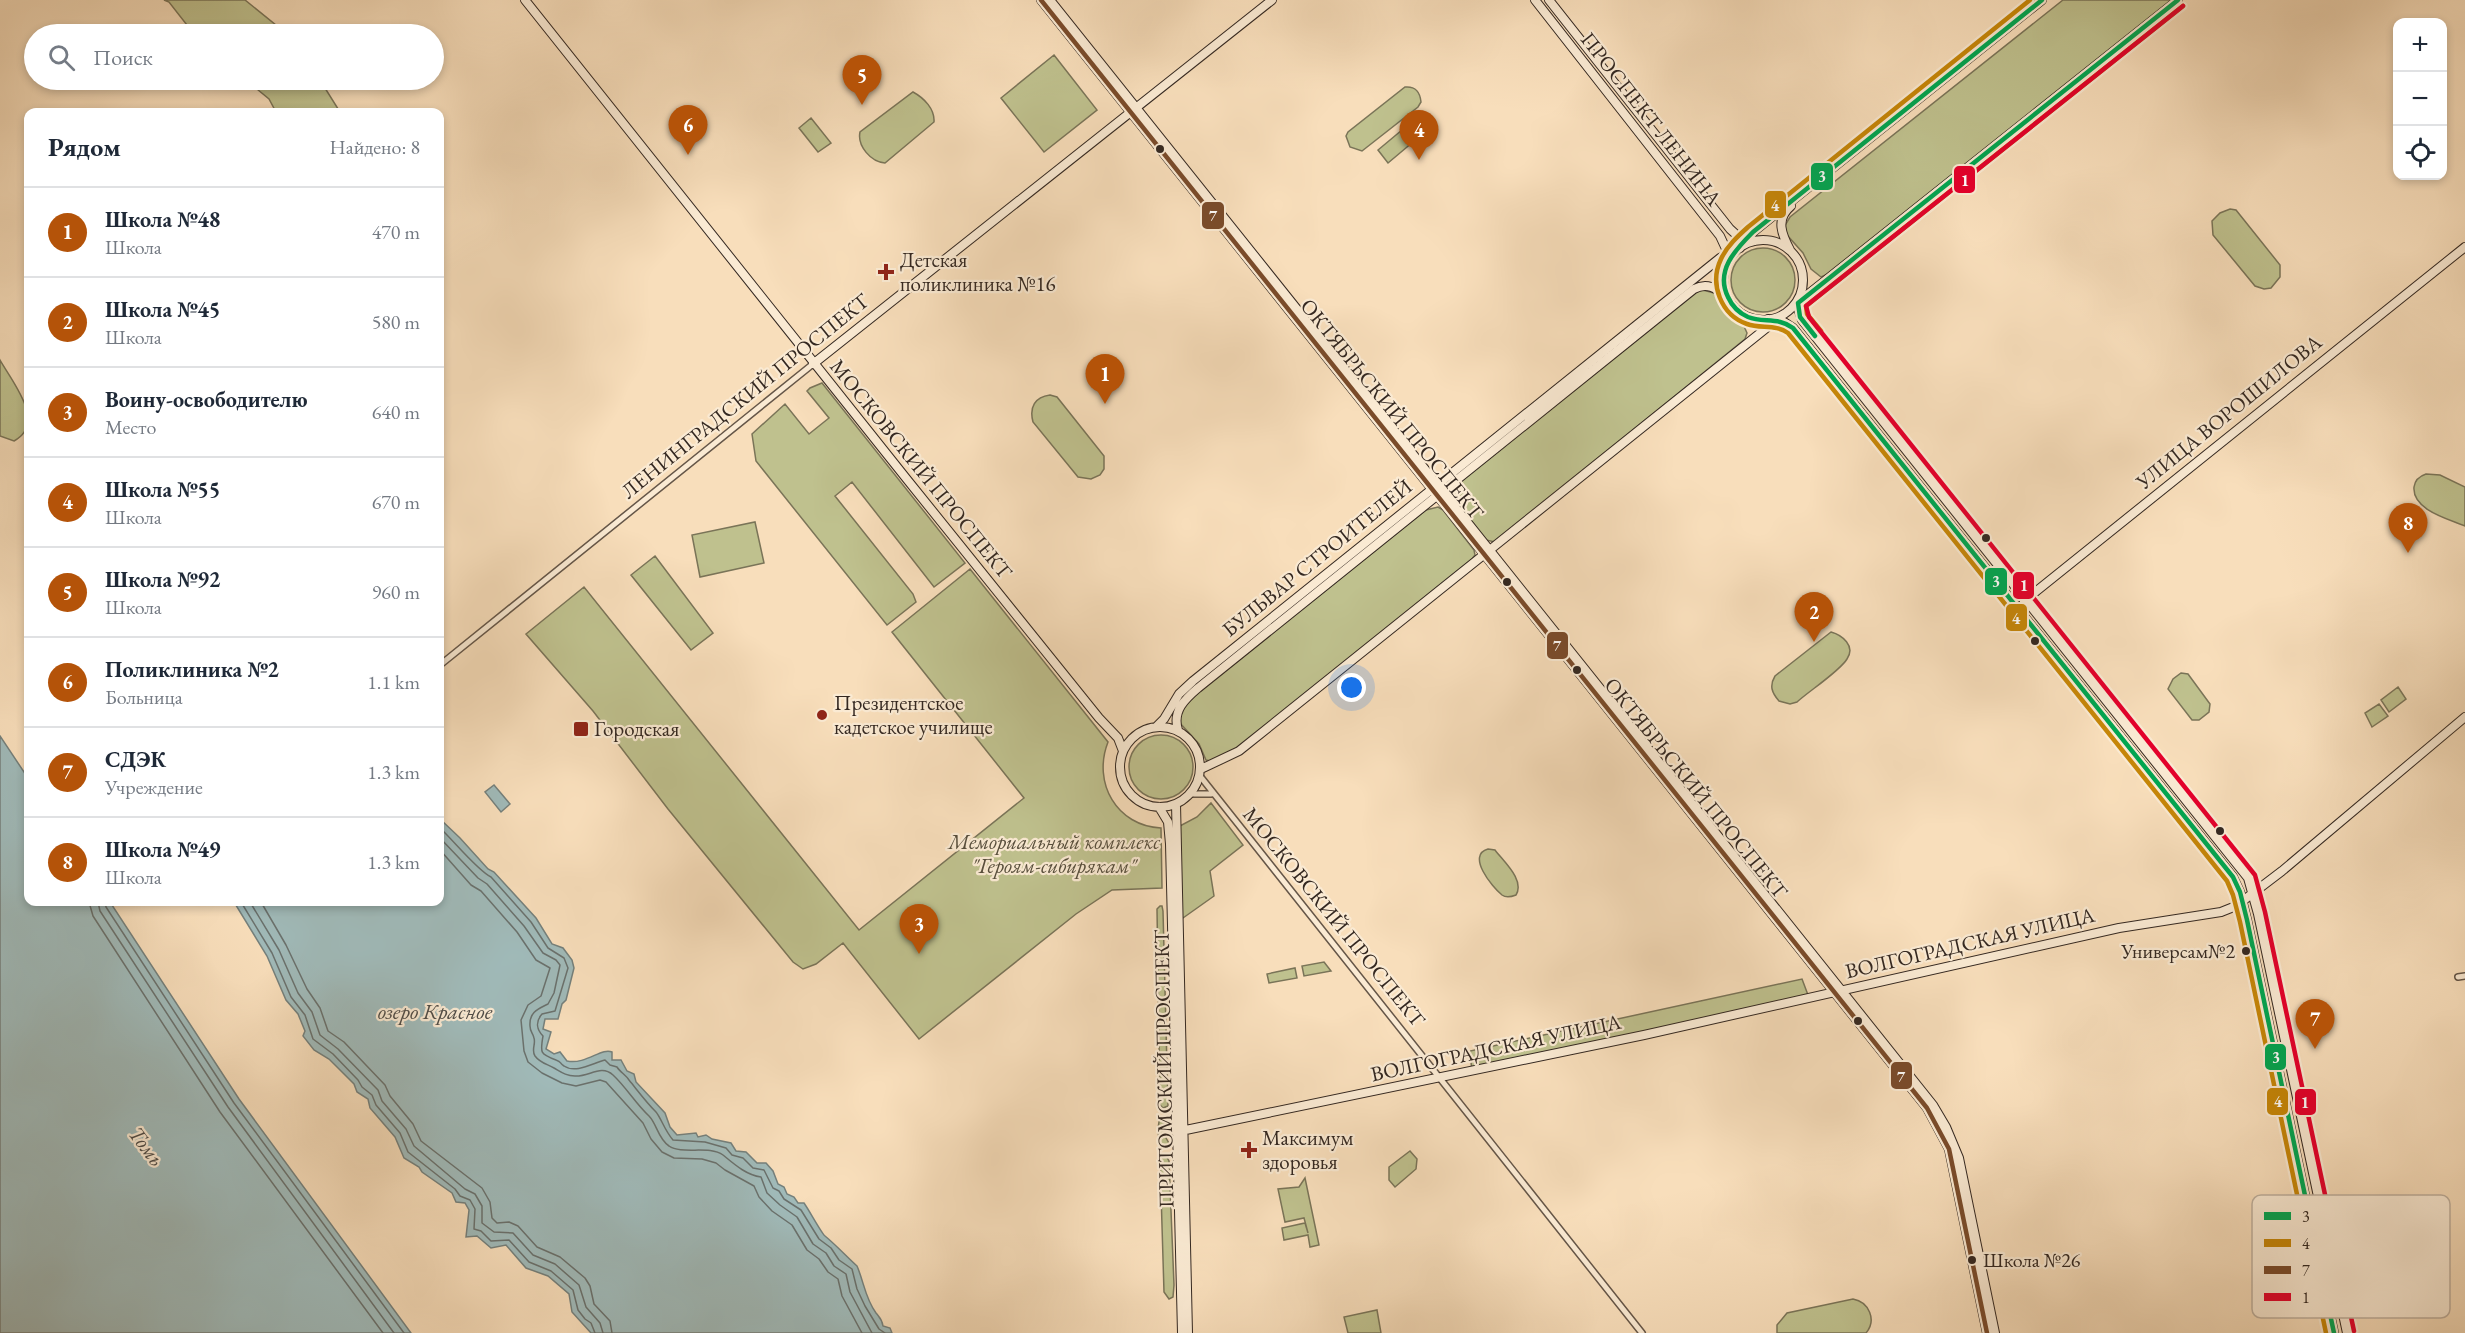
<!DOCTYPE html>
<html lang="ru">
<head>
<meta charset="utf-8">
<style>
  body { margin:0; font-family:"EB Garamond",serif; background:#f6f6f7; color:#1f2937 }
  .controls { position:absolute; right:18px; top:18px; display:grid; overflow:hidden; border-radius:12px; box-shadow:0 3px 9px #0003 }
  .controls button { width:54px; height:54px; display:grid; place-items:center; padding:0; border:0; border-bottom:2px solid #e0e1e3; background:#fff; color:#1f2937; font:30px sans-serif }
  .you { position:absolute; left:1352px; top:688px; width:21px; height:21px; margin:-15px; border:4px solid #fff; border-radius:50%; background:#1a73e8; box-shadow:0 0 0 9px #1a73e833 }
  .badge { display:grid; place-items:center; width:39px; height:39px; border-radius:50%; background:#b45309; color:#fff; font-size:20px; font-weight:700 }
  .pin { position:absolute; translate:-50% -50px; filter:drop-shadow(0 2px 3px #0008) }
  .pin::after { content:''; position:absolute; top:32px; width:21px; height:18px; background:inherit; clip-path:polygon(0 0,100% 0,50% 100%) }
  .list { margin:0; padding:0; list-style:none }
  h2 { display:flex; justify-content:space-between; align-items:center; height:78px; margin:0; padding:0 24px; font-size:26px }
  h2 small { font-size:20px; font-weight:400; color:#747a83 }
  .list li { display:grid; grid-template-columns:39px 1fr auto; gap:18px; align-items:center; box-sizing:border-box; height:90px; padding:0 24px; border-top:2px solid #e0e1e3 }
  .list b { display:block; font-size:22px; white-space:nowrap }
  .list p { margin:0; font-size:20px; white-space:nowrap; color:#747a83 }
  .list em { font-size:20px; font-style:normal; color:#747a83 }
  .icon { flex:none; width:33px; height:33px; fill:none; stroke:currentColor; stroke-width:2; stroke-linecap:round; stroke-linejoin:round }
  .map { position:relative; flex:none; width:2465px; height:1333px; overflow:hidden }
  .search { position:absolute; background:#fff; box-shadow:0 3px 9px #0003; left:24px; top:24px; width:420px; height:66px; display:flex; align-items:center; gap:15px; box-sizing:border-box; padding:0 21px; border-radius:33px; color:#747a83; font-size:22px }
  .panel { position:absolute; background:#fff; box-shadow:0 3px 9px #0003; left:24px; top:108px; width:420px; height:798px; border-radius:12px }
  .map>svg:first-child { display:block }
</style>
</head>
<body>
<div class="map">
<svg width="2465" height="1333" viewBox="0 0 2465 1333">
  <rect width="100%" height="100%" fill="#f8debb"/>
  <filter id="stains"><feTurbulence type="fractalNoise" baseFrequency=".00333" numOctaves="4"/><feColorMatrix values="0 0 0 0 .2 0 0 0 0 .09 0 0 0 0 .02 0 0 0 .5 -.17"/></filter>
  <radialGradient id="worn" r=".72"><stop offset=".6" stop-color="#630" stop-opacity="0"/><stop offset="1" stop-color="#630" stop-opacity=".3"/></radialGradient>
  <path fill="#bfc18e" stroke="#7a7458" stroke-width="1.5" d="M 164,0 L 245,0 L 287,34 L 194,34 L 169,2 Z
    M 2063,0 L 2172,0 L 1828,274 L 1821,277 L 1811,269 L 1803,253 L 1787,235 L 1784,227 L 1790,217 Z
    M 1054,55 L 1097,110 L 1044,152 L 1001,98 Z
    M 246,80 L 320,80 L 340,112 L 276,112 L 269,99 Z
    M 1405,87 C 1416,86 1420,92 1421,102 L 1418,107 L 1362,151 L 1350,147 L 1346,136 L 1348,132 Z
    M 913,92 C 924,98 935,109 934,122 L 885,163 C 871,162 857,146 860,132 Z
    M 811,118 L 831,143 L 818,152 L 799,128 Z
    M 1402,130 L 1413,142 L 1388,163 L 1378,150 Z
    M 2230,209 L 2236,210 L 2280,265 L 2280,277 L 2271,288 L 2264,289 L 2255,286 L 2213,235 L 2212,221 L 2220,213 Z
    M1731 280a32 32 0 1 1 64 0a32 32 0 1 1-64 0Z
    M 1703,290 L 1714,293 L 1727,312 L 1743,324 L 1747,333 L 1745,339 L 1495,542 L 1486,540 L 1454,500 L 1452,493 L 1455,486 L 1696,292 Z
    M 0,360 C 13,383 47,423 14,441 L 0,436 Z
    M 822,383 L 965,563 L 934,587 L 852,482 L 835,496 L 913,594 L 916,602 L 887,625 L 756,461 L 752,434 L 785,404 L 809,434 L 829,418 L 807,391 L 810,388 Z
    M 1050,395 L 1057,397 L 1104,456 L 1104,469 L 1100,475 L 1091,479 L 1078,477 L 1033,422 C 1029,407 1035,397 1050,395 Z
    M 2426,474 L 2440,475 L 2465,487 L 2465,526 C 2449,519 2412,510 2414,487 C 2415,480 2420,476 2426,474 Z
    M 1438,507 L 1443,510 L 1474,550 L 1475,555 L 1472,559 L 1248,740 L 1235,749 L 1210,761 L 1206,760 L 1199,744 L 1179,722 C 1181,705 1196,695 1209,684 L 1426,510 Z
    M 755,522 L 764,563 L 700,577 L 692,535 Z
    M 655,556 L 713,633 L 691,650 L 631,575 Z
    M 970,569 L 1108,742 C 1092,783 1117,826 1161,828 L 1162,888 L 1112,890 L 1076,914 L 919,1039 L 843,943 L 816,964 L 803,969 L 793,962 L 668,809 L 593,711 L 526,634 L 584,587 L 859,930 L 1024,798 L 892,632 Z
    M 1831,632 C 1842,635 1856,646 1847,659 C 1840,671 1809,691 1797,702 L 1790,704 L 1779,701 C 1772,693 1769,686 1775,676 Z
    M 2181,673 L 2188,674 L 2210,704 L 2209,712 L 2199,720 L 2192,720 L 2168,689 L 2173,679 Z
    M 2398,687 L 2406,699 L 2389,712 L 2381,700 Z
    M 2379,704 L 2388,716 L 2372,727 L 2365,713 Z
    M1129 767a32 32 0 1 1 64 0a32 32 0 1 1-64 0Z
    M 1211,803 L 1243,845 L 1210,871 L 1214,896 L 1183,918 L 1181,917 L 1178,827 L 1197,817 Z
    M 1488,849 L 1495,850 C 1504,862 1525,880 1516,895 C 1511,897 1506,898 1502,895 C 1492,887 1466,855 1488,849 Z
    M 1160,906 L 1162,906 L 1163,911 L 1168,1106 L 1163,1108 L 1160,1105 L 1157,909 Z
    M 1324,962 L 1331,971 L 1304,976 L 1302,966 Z
    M 1295,968 L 1297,978 L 1269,983 L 1267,974 Z
    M 1802,979 L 1808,995 L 1472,1072 L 1470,1051 Z
    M 1161,1116 L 1166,1116 L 1169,1125 L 1166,1138 L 1170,1145 L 1163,1148 C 1157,1141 1157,1124 1161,1116 Z
    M 1410,1151 L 1417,1159 L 1416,1169 L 1395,1187 L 1389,1180 L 1389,1167 Z
    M 1165,1154 L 1169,1161 L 1174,1285 L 1173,1297 L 1169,1299 L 1164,1292 L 1160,1159 Z
    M 1305,1178 L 1319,1245 L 1310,1247 L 1308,1235 L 1284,1240 L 1282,1228 L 1305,1223 L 1308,1233 L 1304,1218 L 1285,1222 L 1278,1189 L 1299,1187 Z
    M 1853,1299 C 1869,1302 1877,1320 1866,1333 L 1777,1333 L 1777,1325 L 1787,1313 Z
    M 1377,1310 L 1381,1333 L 1348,1333 L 1344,1317 Z"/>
  <path fill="#a0bab9" stroke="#75807c" stroke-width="1.5" d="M 0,736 L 28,778 L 28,902 L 110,902 L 239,1099 L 411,1333 L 0,1333 Z
    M 494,785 L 510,804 L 501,812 L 485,792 Z
    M 440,819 L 460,838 L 488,869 L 494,872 L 536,918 L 552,944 L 563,948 L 572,960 L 574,968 L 566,1000 L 562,1004 L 558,1019 L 545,1019 L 543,1029 L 551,1032 L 546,1049 L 554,1054 L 560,1052 L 567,1061 C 586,1065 602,1047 612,1052 L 612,1060 L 621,1060 L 627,1071 L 634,1074 L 636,1082 L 665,1113 L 670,1127 L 677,1135 L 696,1133 L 698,1137 L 706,1135 L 712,1139 L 731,1143 L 736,1151 L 746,1152 L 757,1163 L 766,1163 L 773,1171 L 778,1184 L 784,1187 L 787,1194 L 794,1197 L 798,1203 L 804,1203 C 809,1210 822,1234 825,1236 C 837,1246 846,1256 857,1266 C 864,1282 865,1298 876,1313 C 880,1318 882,1319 883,1326 L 890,1328 L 892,1333 L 591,1333 L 572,1312 L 569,1294 L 548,1276 L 526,1268 L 506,1245 L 491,1248 L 477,1236 L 466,1237 L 469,1210 L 465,1203 L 456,1202 L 452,1193 L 422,1172 L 419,1167 L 404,1158 L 395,1137 L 370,1108 L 368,1099 L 357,1092 L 354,1084 L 329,1059 L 314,1050 L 303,1036 L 305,1031 L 298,1014 L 286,1000 L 267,956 L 234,902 L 440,902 Z"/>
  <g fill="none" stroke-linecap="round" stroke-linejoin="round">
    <path stroke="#6a716d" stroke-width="1.5" d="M 440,828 C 453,840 478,871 491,877 L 531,922 L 548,948 L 564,958 L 568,968 L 555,1011 L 542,1014 C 535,1022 537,1030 543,1036 C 540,1053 540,1054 556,1060 C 562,1062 559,1063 564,1066 C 576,1074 593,1063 605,1060 L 610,1065 L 617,1067 C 620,1072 626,1075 629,1080 C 638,1091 646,1102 656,1112 C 661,1118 665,1131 673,1140 L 705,1142 L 726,1148 L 732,1155 L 743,1158 L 753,1168 L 764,1170 L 773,1188 L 779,1191 L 784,1199 L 801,1210 L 819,1239 L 831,1248 L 839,1260 L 852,1269 L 857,1289 L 865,1306 L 879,1329 L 885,1333
      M 440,838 L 478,878 L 487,884 L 524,926 L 543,953 L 556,960 L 560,965 L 554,993 L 548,1004 C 538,1009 529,1012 530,1026 C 530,1032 533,1033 534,1038 C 536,1044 531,1050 535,1056 C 540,1063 547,1064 554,1068 C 561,1072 566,1076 575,1076 C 589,1077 601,1064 613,1075 C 626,1087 636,1104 649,1116 C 657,1124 658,1139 669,1146 C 682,1155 709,1145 723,1155 C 734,1164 746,1175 761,1177 L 767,1193 L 780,1205 L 797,1217 L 813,1244 L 826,1253 L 834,1266 L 846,1274 L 850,1292 L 872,1333
      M 440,850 L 471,885 L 481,891 L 517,932 L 536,960 L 550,968 L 541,996 L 528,1005 L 521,1020 L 524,1051 L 528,1062 L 542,1073 L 562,1083 L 576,1086 L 600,1080 L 606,1082 L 643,1123 L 651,1139 L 662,1152 L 674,1158 L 702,1159 L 716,1163 L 725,1170 L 754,1186 L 759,1197 L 772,1211 L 792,1225 L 807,1250 L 819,1259 L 828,1272 L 838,1279 L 842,1296 L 862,1333
      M 89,902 L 93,916 L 220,1112 L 383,1333
      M 98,902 L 100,911 L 228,1107 L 394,1333
      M 105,902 L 106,907 L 234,1103 L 404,1333
      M 241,902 L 272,953 L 291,997 L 305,1015 L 313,1039 L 333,1054 L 358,1080 L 362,1087 L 372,1095 L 376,1105 L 400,1133 L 408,1152 L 455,1189 L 460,1196 L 470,1200 L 475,1209 L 474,1229 L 481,1231 L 491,1241 L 509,1240 L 529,1262 L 551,1271 L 573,1290 L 578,1310 L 585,1319 L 591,1323 L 595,1333
      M 250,902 L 279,950 L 298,993 L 312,1012 L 320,1035 L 338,1049 L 378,1090 L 382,1101 L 406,1129 L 414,1146 L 465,1189 L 475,1194 L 482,1206 L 482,1223 L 494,1232 L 513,1233 L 533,1255 L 555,1264 L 579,1285 L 586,1307 L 600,1323 L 603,1333
      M 261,902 L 286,945 L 307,989 L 320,1008 L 328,1031 L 344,1042 L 385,1085 L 390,1096 L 413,1124 L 421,1141 L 482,1188 L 490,1202 L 492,1218 L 497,1223 L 509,1222 L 518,1226 L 537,1247 L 560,1257 L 585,1278 L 590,1286 L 594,1304 L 610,1321 L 612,1333"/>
    <defs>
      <path id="street" d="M 440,665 L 813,364
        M 1200,776 L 1642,1333
        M 1191,794 L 1211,794
        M 2458,977 L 2465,976"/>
      <path id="secondary" d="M 525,0 C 716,239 906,480 1099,718 L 1118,738 L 1123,751
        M 1041,0 L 1927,1108 L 1949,1149 L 1987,1333
        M 1050,0 L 1933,1105 L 1946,1127 L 1959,1158 L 1995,1333
        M 1535,0 L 1720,236 L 1727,251 L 1726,264
        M 1549,0 L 1730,229 L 1741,239 L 1755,241
        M1723 280a40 40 0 1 1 80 0a40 40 0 1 1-80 0Z
        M 1740,248 L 1753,232 L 2042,0
        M 1790,250 C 1782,235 1775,219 1791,206
        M 1800,296 L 1798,308 L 1802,320 L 2248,878 L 2258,914 L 2347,1333
        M 1796,304 L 2178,0
        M 1768,319 L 1781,320 L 1793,328 L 2233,877 L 2240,892 L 2247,920 L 2334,1333
        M 813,364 L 1272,0
        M 2024,601 L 2465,247
        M1120 767a40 40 0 1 1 80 0a40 40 0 1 1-80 0Z
        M 1156,727 L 1164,719 L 1179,694 L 1193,681 L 1720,258 L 1737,249
        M 1178,730 C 1172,711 1185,699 1198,688 L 1694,289 C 1707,282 1716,288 1727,297
        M 1201,769 L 1239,751 L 1784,314
        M 1176,804 L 1188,1333
        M 1159,807 L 1168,822 L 1170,844 L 1182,1333
        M 1176,1132 L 1644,1035 L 2119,928 L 2221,912 L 2236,906 L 2282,871 L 2465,717"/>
    </defs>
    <use href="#street" stroke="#655648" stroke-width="8"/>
    <use href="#secondary" stroke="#342821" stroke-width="10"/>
    <use href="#street" stroke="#faead3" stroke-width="5"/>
    <use href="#secondary" stroke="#faead3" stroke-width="8"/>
    <defs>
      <path id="bus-1" d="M 2042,0 L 1753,232 C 1735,250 1715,271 1728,297 C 1732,306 1739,313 1748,317 C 1763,323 1779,317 1793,328 L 2233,877 L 2240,892 L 2247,920 L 2334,1333
        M 1815,336 L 1800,317 L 1798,303 L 2178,0"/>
      <path id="bus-2" d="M 2030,0 L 1748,227 C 1738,236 1727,246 1721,259 C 1709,284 1721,315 1747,324 C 1761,329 1776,324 1788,333 L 2227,881 L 2233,895 L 2240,922 L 2326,1333
        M 1821,331 L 1807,314 L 1806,306 L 2183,6"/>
      <path id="bus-3" d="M 1041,0 L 1927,1108 L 1949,1149 L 1987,1333"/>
      <path id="bus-4" d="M 2183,6 L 1806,306 L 1809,317 L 2255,875 L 2265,912 L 2354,1331"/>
    </defs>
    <use href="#bus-1" stroke="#faead3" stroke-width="9"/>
    <use href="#bus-2" stroke="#faead3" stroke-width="9"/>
    <use href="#bus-3" stroke="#faead3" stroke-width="9"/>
    <use href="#bus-4" stroke="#faead3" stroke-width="9"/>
    <use href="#bus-1" stroke="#00a651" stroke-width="4.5"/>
    <use href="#bus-2" stroke="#c68608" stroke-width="4.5"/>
    <use href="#bus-3" stroke="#7a4b2a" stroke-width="4.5"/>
    <use href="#bus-4" stroke="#e4002b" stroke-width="4.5"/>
  </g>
  <g fill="#342821" stroke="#faead3" stroke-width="2">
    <circle cx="1160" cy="149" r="5"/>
    <circle cx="1986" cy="538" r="5"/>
    <circle cx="1507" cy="582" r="5"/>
    <circle cx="2035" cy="641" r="5"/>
    <circle cx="1577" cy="670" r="5"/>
    <circle cx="2220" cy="831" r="5"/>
    <circle cx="2246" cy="951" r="5"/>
    <circle cx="1858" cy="1021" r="5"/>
    <circle cx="1972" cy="1260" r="5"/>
  </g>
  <g fill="#8f2418" stroke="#faead3" stroke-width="2">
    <path d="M883 263h6v6h6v6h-6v6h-6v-6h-6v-6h6z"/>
    <circle cx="822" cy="715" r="6"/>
    <rect x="573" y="721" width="16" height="16" rx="3"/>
    <path d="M1246 1141h6v6h6v6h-6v6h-6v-6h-6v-6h6z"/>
  </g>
  <g text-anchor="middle" stroke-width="4.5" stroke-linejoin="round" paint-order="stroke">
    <g font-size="20" fill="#342821" stroke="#faead3" text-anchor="end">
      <text x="2235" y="958">Универсам№2</text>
      <text x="1983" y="1267" text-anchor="start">Школа №26</text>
    </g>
    <g font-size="21" fill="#342821" stroke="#faead3">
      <text transform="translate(1651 119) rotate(52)" y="7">ПРОСПЕКТ ЛЕНИНА</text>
      <text transform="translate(745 396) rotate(-39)" y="7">ЛЕНИНГРАДСКИЙ ПРОСПЕКТ</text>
      <text transform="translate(1392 409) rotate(51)" y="7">ОКТЯБРЬСКИЙ ПРОСПЕКТ</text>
      <text transform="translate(2229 412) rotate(-39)" y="7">УЛИЦА ВОРОШИЛОВА</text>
      <text transform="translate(921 469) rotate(51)" y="7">МОСКОВСКИЙ ПРОСПЕКТ</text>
      <text transform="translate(1317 558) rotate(-39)" y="7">БУЛЬВАР СТРОИТЕЛЕЙ</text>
      <text transform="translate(1696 788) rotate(51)" y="7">ОКТЯБРЬСКИЙ ПРОСПЕКТ</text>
      <text transform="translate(1334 917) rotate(51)" y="7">МОСКОВСКИЙ ПРОСПЕКТ</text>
      <text transform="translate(1970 943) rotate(-13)" y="7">ВОЛГОГРАДСКАЯ УЛИЦА</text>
      <text transform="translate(1496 1048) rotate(-12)" y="7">ВОЛГОГРАДСКАЯ УЛИЦА</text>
      <text transform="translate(1164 1069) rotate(-91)" y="7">ПРИТОМСКИЙ ПРОСПЕКТ</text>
    </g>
    <g font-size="21" fill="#342821" stroke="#faead3" text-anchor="start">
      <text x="900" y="267">Детская<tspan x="900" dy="24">поликлиника №16</tspan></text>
      <text x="834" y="710">Президентское<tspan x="834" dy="24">кадетское училище</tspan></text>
      <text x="594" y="736">Городская</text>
      <text x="1262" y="1145">Максимум<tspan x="1262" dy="24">здоровья</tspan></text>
    </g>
    <g font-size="21" font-style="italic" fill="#574e3c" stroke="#faead3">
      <text x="1054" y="849">Мемориальный комплекс<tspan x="1054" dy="24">"Героям-сибирякам"</tspan></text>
    </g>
    <g font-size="22" font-style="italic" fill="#4f4c47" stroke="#faead3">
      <text x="435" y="1019">озеро Красное</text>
      <text transform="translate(147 1146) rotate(53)" y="8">Томь</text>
    </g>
  </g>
  <rect x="2252" y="1195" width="198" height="123" rx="9" fill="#faead3" stroke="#bfb09e" stroke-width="1.5"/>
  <rect x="2264" y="1212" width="27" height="8" fill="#00a651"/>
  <rect x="2264" y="1239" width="27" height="8" fill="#c68608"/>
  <rect x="2264" y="1266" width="27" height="8" fill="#7a4b2a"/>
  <rect x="2264" y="1293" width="27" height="8" fill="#e4002b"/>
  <g font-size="16" fill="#342821">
    <text x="2302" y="1222">3</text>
    <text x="2302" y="1249">4</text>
    <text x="2302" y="1276">7</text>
    <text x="2302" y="1303">1</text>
  </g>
  <g stroke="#faead3" stroke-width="2">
    <rect x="1810" y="162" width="24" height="29" rx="6" fill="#00a651"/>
    <rect x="1953" y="165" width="23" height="29" rx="6" fill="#e4002b"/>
    <rect x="1764" y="190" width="23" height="29" rx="6" fill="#c68608"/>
    <rect x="1201" y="201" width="24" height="29" rx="6" fill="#7a4b2a"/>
    <rect x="1984" y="567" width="24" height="29" rx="6" fill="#00a651"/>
    <rect x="2012" y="571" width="23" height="29" rx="6" fill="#e4002b"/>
    <rect x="2005" y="603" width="23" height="29" rx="6" fill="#c68608"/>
    <rect x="1546" y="631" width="23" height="29" rx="6" fill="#7a4b2a"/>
    <rect x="2264" y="1043" width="23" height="28" rx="6" fill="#00a651"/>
    <rect x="1890" y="1061" width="23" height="29" rx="6" fill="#7a4b2a"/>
    <rect x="2266" y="1087" width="23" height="29" rx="6" fill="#c68608"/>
    <rect x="2294" y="1088" width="23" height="28" rx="6" fill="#e4002b"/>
  </g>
  <g font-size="16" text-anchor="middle" font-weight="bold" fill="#fff">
    <text x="1822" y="182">3</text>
    <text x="1965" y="186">1</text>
    <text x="1775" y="211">4</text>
    <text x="1213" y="221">7</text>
    <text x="1996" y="587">3</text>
    <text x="2024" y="591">1</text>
    <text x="2016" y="624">4</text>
    <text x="1557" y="651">7</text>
    <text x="2276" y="1063">3</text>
    <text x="1901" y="1082">7</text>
    <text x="2278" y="1107">4</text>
    <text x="2305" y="1108">1</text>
  </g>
  <rect width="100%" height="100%" filter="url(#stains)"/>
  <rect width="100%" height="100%" fill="url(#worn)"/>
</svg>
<div class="controls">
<button>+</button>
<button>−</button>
<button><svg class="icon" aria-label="locate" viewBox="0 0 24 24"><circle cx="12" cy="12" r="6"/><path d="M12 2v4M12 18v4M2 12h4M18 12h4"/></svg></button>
</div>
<div class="you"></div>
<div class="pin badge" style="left:1105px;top:404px">1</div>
<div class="pin badge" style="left:1814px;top:642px">2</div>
<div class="pin badge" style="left:919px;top:954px">3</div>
<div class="pin badge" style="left:1419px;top:160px">4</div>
<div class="pin badge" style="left:862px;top:105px">5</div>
<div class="pin badge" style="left:688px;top:155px">6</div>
<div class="pin badge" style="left:2315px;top:1049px">7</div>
<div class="pin badge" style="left:2408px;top:553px">8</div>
<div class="search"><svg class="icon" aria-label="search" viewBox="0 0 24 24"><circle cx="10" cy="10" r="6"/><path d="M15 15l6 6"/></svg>Поиск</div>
<section class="panel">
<h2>Рядом<small>Найдено: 8</small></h2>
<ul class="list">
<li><span class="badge">1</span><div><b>Школа №48</b><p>Школа</p></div><em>470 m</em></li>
<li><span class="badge">2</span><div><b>Школа №45</b><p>Школа</p></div><em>580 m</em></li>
<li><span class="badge">3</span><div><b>Воину-освободителю</b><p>Место</p></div><em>640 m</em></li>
<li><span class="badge">4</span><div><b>Школа №55</b><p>Школа</p></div><em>670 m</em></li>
<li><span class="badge">5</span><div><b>Школа №92</b><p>Школа</p></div><em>960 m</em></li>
<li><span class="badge">6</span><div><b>Поликлиника №2</b><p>Больница</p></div><em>1.1 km</em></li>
<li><span class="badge">7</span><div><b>СДЭК</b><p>Учреждение</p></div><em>1.3 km</em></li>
<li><span class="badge">8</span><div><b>Школа №49</b><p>Школа</p></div><em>1.3 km</em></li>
</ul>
</section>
</div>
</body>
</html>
